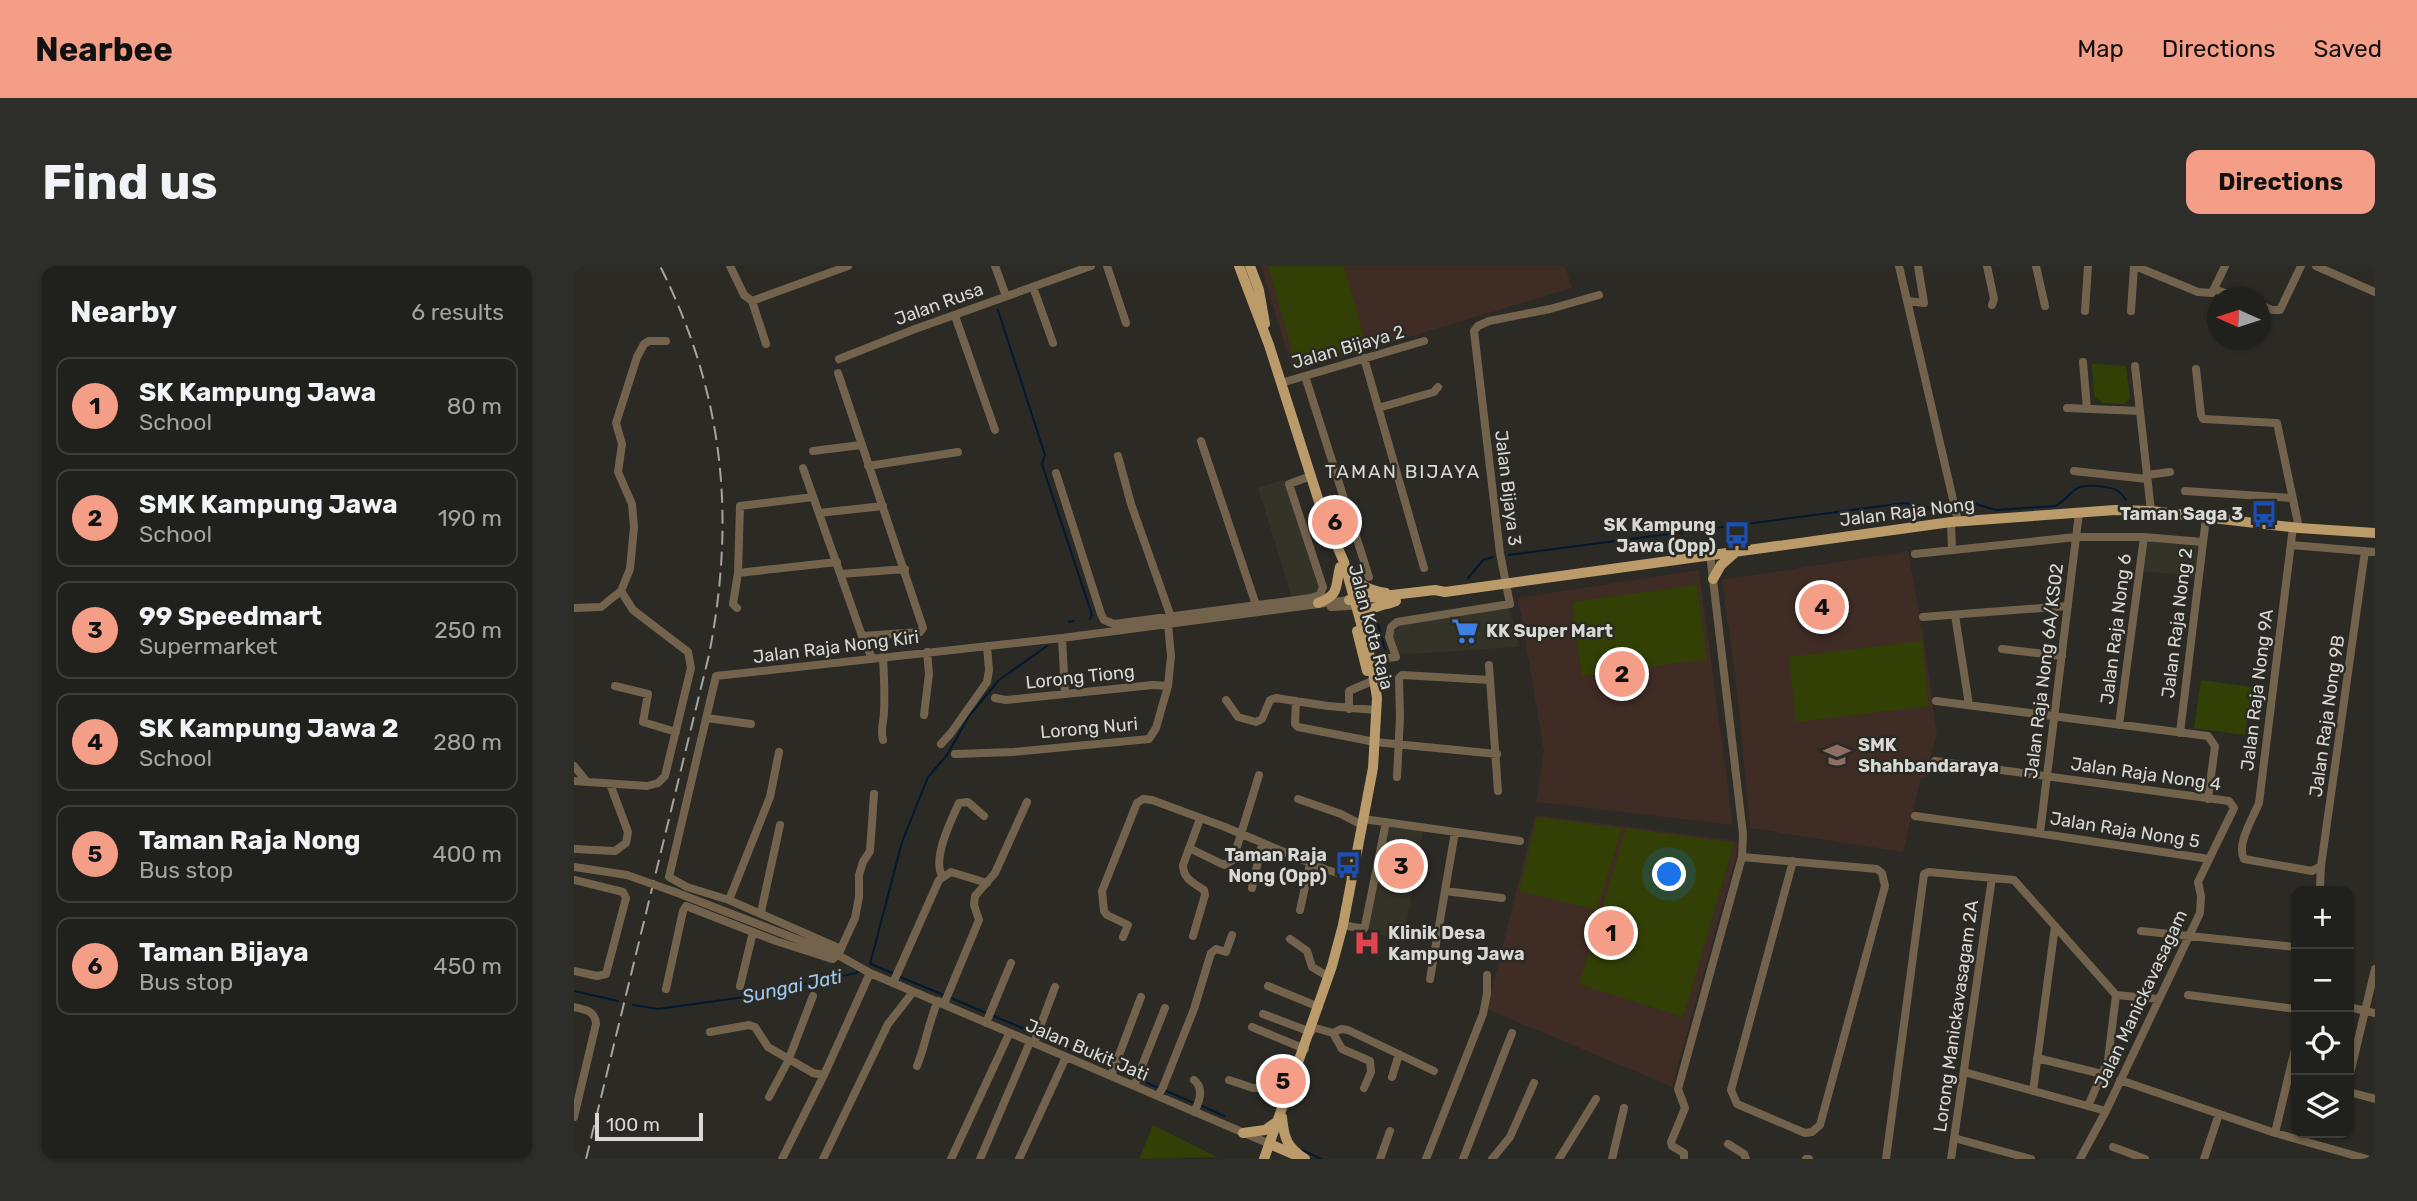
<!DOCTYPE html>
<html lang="en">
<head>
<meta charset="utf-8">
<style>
  body { margin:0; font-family:Rubik,sans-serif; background:#2d2d29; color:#f1f3f6 }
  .controls { position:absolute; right:21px; bottom:21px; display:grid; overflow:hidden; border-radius:14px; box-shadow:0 2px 5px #0004 }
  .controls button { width:63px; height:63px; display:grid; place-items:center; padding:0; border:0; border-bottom:2px solid #3d3e3b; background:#20201c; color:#f1f3f6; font:35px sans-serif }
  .compass { position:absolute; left:1633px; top:21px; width:63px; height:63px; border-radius:50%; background:#20201c; box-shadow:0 2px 5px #0004; rotate:273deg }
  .scale { position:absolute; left:21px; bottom:18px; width:108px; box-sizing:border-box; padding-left:7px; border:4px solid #d8d8d5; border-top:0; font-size:19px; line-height:24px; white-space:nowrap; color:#d8d8d5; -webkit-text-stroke:5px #2b2a25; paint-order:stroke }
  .you { position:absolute; left:1096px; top:609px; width:24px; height:24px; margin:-18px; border:5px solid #fff; border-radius:50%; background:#1a73e8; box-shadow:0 0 0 10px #1a73e833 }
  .badge { display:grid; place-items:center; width:46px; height:46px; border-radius:50%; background:#f49e87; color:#111; font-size:23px; font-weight:700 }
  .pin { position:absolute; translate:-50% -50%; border:4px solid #fff; box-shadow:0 2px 7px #0006 }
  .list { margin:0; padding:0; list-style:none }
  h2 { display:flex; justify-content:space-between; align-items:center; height:91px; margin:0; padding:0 28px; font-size:30px }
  h2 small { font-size:23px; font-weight:400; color:#a2a3a3 }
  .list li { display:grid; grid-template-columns:46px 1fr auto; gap:21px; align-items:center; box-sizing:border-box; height:98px; margin:0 14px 14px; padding:0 14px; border:2px solid #3d3e3b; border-radius:14px }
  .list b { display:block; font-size:26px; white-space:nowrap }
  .list p { margin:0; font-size:23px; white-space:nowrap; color:#a2a3a3 }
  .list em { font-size:23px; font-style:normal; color:#a2a3a3 }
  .icon { flex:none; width:38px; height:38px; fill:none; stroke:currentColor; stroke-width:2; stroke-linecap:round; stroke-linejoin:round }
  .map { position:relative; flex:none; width:1801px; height:893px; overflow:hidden; border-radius:14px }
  header { display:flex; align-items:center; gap:42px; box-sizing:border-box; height:98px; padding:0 35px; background:#f49e87; color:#111 }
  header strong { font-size:33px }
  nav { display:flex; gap:38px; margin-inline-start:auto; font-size:24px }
  .intro { display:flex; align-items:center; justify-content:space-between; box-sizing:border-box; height:168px; padding:0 42px }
  h1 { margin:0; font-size:49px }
  .button { padding:18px 32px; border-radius:14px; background:#f49e87; color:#111; font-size:24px; font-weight:700 }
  main { display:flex; gap:42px; padding:0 42px }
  aside { flex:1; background:#20201c; border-radius:14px; box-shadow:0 2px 5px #0004 }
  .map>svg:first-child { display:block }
</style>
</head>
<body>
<header>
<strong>Nearbee</strong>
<nav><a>Map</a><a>Directions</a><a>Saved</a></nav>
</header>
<div class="intro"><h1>Find us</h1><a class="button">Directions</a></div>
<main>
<aside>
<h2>Nearby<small>6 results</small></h2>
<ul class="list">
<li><span class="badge">1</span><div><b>SK Kampung Jawa</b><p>School</p></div><em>80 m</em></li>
<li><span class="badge">2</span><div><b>SMK Kampung Jawa</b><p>School</p></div><em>190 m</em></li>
<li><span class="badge">3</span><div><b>99 Speedmart</b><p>Supermarket</p></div><em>250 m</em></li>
<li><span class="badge">4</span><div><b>SK Kampung Jawa 2</b><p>School</p></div><em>280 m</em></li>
<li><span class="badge">5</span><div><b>Taman Raja Nong</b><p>Bus stop</p></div><em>400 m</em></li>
<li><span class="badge">6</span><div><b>Taman Bijaya</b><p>Bus stop</p></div><em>450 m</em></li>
</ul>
</aside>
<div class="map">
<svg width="1801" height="893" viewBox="0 0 1801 893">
  <rect width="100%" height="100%" fill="#2b2a25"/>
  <path fill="#343328" d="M 708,214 L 713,218 L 747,321 L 744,327 L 718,332 L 684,222 Z
    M 1572,274 L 1626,278 L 1622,311 L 1567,305 Z
    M 935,340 L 944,376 L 943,381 L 824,389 L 818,370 L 824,359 Z
    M 814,559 L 849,564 L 829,677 L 793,664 Z"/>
  <path fill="#3f2c25" d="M 687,0 L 991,0 L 998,22 L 719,106 Z
    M 1334,285 L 1349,369 L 1363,468 L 1351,511 L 1347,511 L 1329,586 L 1176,562 L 1164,433 L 1148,314 Z
    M 1125,304 L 1159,559 L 962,536 L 970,485 L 944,332 Z
    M 961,549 L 1163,575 L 1162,591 L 1098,821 L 913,743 Z"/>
  <path fill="#324005" d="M 694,0 L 770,0 L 792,79 L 722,99 Z
    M 1518,98 L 1552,100 L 1556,132 L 1550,138 L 1529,137 L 1520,130 Z
    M 1123,319 L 1133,393 L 1008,410 L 998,336 Z
    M 1348,375 L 1355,440 L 1222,456 L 1215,391 Z
    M 1627,414 L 1678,421 L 1671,469 L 1620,462 Z
    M 963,551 L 1048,562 L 1023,644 L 945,625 Z
    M 1052,562 L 1160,577 L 1109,751 L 1005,718 Z
    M 579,859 L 643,891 L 565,893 Z"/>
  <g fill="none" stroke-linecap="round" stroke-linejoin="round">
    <path stroke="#021a31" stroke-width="2" d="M 424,44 L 471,189 L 468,198 L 518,349 L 516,353
      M 1389,237 L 1398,237 L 1422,244 L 1481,240 C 1491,236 1495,226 1504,222 C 1512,218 1536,220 1544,225 C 1548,228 1549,230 1552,234
      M 935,289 L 1331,237 L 1357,242 L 1374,240
      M 894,312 L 909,294 L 919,291
      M 495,356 L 500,355
      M 804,358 L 811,383
      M 296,698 L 328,576 L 354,511 L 373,489 L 395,450 L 425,414 L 473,380
      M 297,698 L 318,707
      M 326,711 L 370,729
      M 0,725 L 44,735
      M 375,731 L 412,747
      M 59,739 L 84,743 L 178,730 L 282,707 L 287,704
      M 420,750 L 460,767
      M 465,770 L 537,801
      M 542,803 L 559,811
      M 564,813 L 585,822
      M 590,824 L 620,837
      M 626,839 L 650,850
      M 728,884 L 747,893"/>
    <path stroke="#73634c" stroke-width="8" d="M 156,0 L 170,29 L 178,35 L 274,0
      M 421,0 L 432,30
      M 533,0 L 552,57
      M 1325,0 L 1384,255
      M 1413,0 L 1420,33 L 1418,39
      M 1462,0 L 1471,40
      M 1561,0 L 1624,26 L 1638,27 L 1651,0
      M 1742,0 L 1801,26
      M 0,1 L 2,0
      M 459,21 L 479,77
      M 1640,23 L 1665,32
      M 178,35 L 192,78
      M 1334,35 L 1350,37 L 1344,0
      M 1686,39 L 1698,44 L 1706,44 L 1727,0
      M 1511,45 L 1514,0
      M 1557,45 L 1560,0
      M 381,50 L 421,164
      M 790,92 L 850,302
      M 265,93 L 341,63 L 517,0
      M 1509,96 L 1513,143
      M 1561,100 L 1577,245
      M 1622,103 L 1627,149 L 1629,153 L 1703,157 L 1725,262
      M 264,107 L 349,362 L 346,366 L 288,370
      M 731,110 L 795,311
      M 707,117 L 850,75
      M 804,142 L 860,126 L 864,121
      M 1493,142 L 1566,145
      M 627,175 L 682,339
      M 239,185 L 287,179
      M 544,190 L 557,238 L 597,351
      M 294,200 L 384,186
      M 229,202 L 288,370 L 298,392
      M 1500,205 L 1573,213
      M 482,207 L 527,348 L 530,354 L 540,358 L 737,332 L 746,329 L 749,321 L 715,218 L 737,210
      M 1573,209 L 1596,206
      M 1611,225 L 1718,232
      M 245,247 L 309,240
      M 1377,256 L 1378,284
      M 1719,261 L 1685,537 C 1679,552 1662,578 1670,593 L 1738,605 L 1747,600
      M 1717,279 L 1801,286
      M 1341,288 L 1502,271 L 1570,271 L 1629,276
      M 164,307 L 263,296
      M 267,308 L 331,303
      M 757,341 L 776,340
      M 0,342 L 27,341 L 47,325 L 56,303 L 60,261 L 58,238 L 44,206 L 48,178 L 42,157 L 63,91 L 70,78 L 75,75 L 92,75
      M 163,342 L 159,338 L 164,307 L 166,240 L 239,231
      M 1381,349 L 1395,439
      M 1349,351 L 1494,340
      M 488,372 L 491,428
      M 1428,383 L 1488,390
      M 309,391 C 310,409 311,427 310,445 C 310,456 306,463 309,474
      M 792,394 L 822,391 L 815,371 L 817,361 L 823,356 L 936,338 L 926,287 L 900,65 L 904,60 L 915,55 L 976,43 L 1025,29
      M 915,399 L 924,525
      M 41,420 L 74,428 L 69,456 L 102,466
      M 421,432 L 432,434 L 579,419 L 594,420
      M 652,434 L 664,451 L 682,456 L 688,453 L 696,434 L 702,432 L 754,440 L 802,444
      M 722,435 L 721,458 L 724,461 L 801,476 L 923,488
      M 1362,435 L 1634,470 L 1641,480 L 1634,533
      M 775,443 L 775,425 L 796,416
      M 350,449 L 355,408 L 353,386
      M 133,452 L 177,458
      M 1545,459 L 1570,271
      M 1606,467 L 1632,252
      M 367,478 L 377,467 L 413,416 L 415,404 L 413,380
      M 381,488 L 439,486 L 575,473 L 582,462 L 594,420 L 597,390 L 594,358
      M 1361,495 L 1655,535 L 1660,542 L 1624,616 L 1627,630 L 1626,647 L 1532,845 L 1506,893
      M 0,500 L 13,516
      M 823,511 L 826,451 L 825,412 L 828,409 L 916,414
      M 0,515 L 73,520 L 84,517 L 91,510 L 117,402 L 114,386 L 59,344 L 47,325
      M 724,533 L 767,548 L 788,559
      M 1341,550 L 1463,567 L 1635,593
      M 789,553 L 946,575
      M 1466,567 L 1505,247
      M 615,582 L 650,599 L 659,594 L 685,509
      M 0,583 L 41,585 L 52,577 L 54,566 L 36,518
      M 1168,591 L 1303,603 L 1308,607 L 1311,620 L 1246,859 L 1238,866 L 1231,867 L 1163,838 L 1157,824 L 1219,595
      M 0,601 L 53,609
      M 369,611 C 357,595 377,554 385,537 L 394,536 L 410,550
      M 0,614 L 49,626 L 52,632 L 32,708 L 23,710 L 0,705
      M 1746,620 L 1747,600 L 1791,285
      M 678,622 L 688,578
      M 871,625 L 928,632
      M 101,626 L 264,689 L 296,707 L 696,878
      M 155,634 L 196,531 L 205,486
      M 726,644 L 736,598
      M 187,646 L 206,559
      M 769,659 L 790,663 L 791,660 L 812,556
      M 1567,665 L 1722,681
      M 619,670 L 631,629 L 630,624 C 620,617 609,613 609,599 L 626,553
      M 549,671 L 554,659 L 533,649 L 530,645 L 528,625 L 563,537 L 569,533 L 578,534 L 651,561 L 753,604 L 778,611
      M 716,673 L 733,685 L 738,701 L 755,711
      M 267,683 L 155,634 L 113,621 L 95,611 L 142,410 L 488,372 L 775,334
      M 856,713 L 881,566
      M 319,717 L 365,614 L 377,606 L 413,617
      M 166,720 L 179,666
      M 694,720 L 745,741
      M 92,723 L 109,645 L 112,640 L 202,675 L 255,692 L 259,693 L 264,689 L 281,652 L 285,631 L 285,609 L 289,596 L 296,585 L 300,528
      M 1614,729 L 1722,743
      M 370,738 L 405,654 L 400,639 L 401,630 L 421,607 L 453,536
      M 0,741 C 11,744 21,744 22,758 L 0,851
      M 1775,741 L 1801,747
      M 689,748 L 737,766
      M 412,757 L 437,697
      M 678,761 L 731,783
      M 738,761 L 759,767 L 768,783 L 796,795 L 797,806 L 790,822
      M 136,766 L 175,759 L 181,761 L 194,781 L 239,807 L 250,809
      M 759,767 L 767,763 L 774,764 L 860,805
      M 460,777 L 481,721
      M 1463,792 L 1528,808
      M 343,800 C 352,778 354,757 364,735
      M 1390,806 L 1532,845
      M 537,810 L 567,731
      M 818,811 L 825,788
      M 1775,812 L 1801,703
      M 620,814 C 630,822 626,835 620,846
      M 655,814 L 679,822 L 699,821 L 715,825
      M 1546,814 L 1701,867 L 1793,893
      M 560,820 L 591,742
      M 1459,825 L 1481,660
      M 1775,826 L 1801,833
      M 584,830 L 589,821 L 620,743 L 637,687 L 642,683 L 652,686 L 658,669
      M 195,831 L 214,795 L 239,730
      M 1514,840 L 1534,794 L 1542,729
      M 1701,867 L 1722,779
      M 1380,872 L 1457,893
      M 1154,878 L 1170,888 L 1172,893
      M 1539,881 L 1571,893
      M 208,893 L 250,809 L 296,707
      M 249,893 L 314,758 L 339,726
      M 377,893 L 435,768
      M 406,893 L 456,776
      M 445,893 L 492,791
      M 806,893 L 816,865
      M 852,893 L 909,748 L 913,728 L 913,709
      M 889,893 L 938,767
      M 918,893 L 936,871 L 960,817
      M 985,893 L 1022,833
      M 1038,893 L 1050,842
      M 1110,893 L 1110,887 L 1098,880 L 1097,876 L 1111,842 L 1104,823 L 1168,591 L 1169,568 L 1136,288
      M 1232,893 L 1235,893
      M 1312,893 L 1350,608 L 1355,606 L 1440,614 L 1542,729 L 1584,733
      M 1377,893 L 1418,612
      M 1630,893 L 1645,848"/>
    <path stroke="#bc9b6a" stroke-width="10" d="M 665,0 L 695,79 L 755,267
      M 676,0 L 685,24 L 691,58
      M 776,305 C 785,320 795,324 812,327
      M 1139,313 L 1147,299 L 1164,284
      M 775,334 L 861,324 L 871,326 L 1377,256 L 1541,244 L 1577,245 L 1725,262 L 1801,267
      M 744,337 C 766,329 761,321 766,301
      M 790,358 C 790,339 807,341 822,335
      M 783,365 L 793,405
      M 708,851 C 710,873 713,881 731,893
      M 669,867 L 691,864 L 704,855
      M 696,878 L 721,889
      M 690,893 L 758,700 L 769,659 L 799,502 L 803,432 L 797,394 L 770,296 L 755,262"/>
    <path stroke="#a4a4a0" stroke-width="2" stroke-dasharray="14 7" stroke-linecap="butt" d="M 12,893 L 135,389 C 162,250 150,128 86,0"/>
    <path stroke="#73634c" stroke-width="8" d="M 53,609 L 101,626"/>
  </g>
  <defs>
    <symbol id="bus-bare" viewBox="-9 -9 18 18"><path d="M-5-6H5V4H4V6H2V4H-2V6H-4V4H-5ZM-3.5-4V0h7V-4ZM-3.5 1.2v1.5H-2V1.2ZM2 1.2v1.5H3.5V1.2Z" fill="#1a4fb4" stroke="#2b2a25" stroke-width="2.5" paint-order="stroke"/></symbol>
    <symbol id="supermarket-bare" viewBox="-9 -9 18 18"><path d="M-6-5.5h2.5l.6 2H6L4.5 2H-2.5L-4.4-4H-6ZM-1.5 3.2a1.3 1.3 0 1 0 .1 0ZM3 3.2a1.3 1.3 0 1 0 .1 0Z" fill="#3f7fe0" stroke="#2b2a25" stroke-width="2.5" paint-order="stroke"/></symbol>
    <symbol id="school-bare" viewBox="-9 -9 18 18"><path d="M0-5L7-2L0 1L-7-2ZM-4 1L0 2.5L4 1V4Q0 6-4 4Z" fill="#8d6e63" stroke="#2b2a25" stroke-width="2.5" paint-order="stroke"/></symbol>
    <symbol id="hospital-bare" viewBox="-9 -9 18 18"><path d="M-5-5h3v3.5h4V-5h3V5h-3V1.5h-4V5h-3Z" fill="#e0444e" stroke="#2b2a25" stroke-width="2.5" paint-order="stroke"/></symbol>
  </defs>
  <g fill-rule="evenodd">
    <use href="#bus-bare" x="1671" y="229" width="38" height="38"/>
    <use href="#bus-bare" x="1144" y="250" width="38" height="38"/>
    <use href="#supermarket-bare" x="872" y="346" width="38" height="38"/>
    <use href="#school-bare" x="1244" y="470" width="38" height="38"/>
    <use href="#bus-bare" x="755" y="580" width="38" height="38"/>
    <use href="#hospital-bare" x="774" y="658" width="38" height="38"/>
  </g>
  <g text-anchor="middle" stroke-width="5" stroke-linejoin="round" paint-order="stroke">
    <g font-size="18" fill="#d8d8d5" stroke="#2b2a25">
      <text transform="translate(365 38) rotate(-20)" y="6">Jalan Rusa</text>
      <text transform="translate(774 81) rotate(-16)" y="6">Jalan Bijaya 2</text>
      <text transform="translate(934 222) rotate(83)" y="6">Jalan Bijaya 3</text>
      <text transform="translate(1333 246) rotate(-7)" y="6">Jalan Raja Nong</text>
      <text transform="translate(1603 357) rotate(-83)" y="6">Jalan Raja Nong 2</text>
      <text transform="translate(797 361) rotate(75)" y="6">Jalan Kota Raja</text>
      <text transform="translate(1542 363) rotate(-83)" y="6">Jalan Raja Nong 6</text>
      <text transform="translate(262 381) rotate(-7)" y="6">Jalan Raja Nong Kiri</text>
      <text transform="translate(1470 405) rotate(-83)" y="6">Jalan Raja Nong 6A/KS02</text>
      <text transform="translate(506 411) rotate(-6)" y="6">Lorong Tiong</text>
      <text transform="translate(1683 424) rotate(-83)" y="6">Jalan Raja Nong 9A</text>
      <text transform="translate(1753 450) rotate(-82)" y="6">Jalan Raja Nong 9B</text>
      <text transform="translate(515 462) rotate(-5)" y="6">Lorong Nuri</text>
      <text transform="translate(1572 508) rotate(8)" y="6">Jalan Raja Nong 4</text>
      <text transform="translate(1551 564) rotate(9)" y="6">Jalan Raja Nong 5</text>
      <text transform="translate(1567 733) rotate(-65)" y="6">Jalan Manickavasagam</text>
      <text transform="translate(1382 750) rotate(-82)" y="6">Lorong Manickavasagam 2A</text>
      <text transform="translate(513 784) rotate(23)" y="6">Jalan Bukit Jati</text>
    </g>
    <g font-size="18" font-weight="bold" fill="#d8d8d5" stroke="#2b2a25" text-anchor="end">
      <text x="1669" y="254">Taman Saga 3</text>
      <text x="1142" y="265">SK Kampung<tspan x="1142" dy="21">Jawa (Opp)</tspan></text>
      <text x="912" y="371" text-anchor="start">KK Super Mart</text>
      <text x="1284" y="485" text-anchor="start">SMK<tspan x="1284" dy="21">Shahbandaraya</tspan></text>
      <text x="753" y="595">Taman Raja<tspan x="753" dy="21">Nong (Opp)</tspan></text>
      <text x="814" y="673" text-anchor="start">Klinik Desa<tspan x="814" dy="21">Kampung Jawa</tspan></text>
    </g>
    <g font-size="19" letter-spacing="2" fill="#d8d8d5" stroke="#2b2a25">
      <text x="829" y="212">TAMAN BIJAYA</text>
    </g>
    <g font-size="19" font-style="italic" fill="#a0c8f1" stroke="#2b2a25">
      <text transform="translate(218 720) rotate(-12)" y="7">Sungai Jati</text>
    </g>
  </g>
</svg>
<div class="controls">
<button>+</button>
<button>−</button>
<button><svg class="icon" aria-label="locate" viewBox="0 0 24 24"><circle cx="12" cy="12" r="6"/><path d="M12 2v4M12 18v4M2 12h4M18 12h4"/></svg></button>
<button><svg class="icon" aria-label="layers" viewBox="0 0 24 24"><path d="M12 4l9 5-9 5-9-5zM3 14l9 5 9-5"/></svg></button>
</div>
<svg class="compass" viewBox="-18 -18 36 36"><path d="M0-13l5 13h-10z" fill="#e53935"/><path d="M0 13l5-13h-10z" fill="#a2a3a3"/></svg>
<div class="scale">100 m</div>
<div class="you"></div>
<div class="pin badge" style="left:1037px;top:667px">1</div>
<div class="pin badge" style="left:1048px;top:408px">2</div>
<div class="pin badge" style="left:827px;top:600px">3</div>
<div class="pin badge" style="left:1248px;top:341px">4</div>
<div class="pin badge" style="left:709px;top:815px">5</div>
<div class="pin badge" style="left:761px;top:256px">6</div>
</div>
</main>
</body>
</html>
